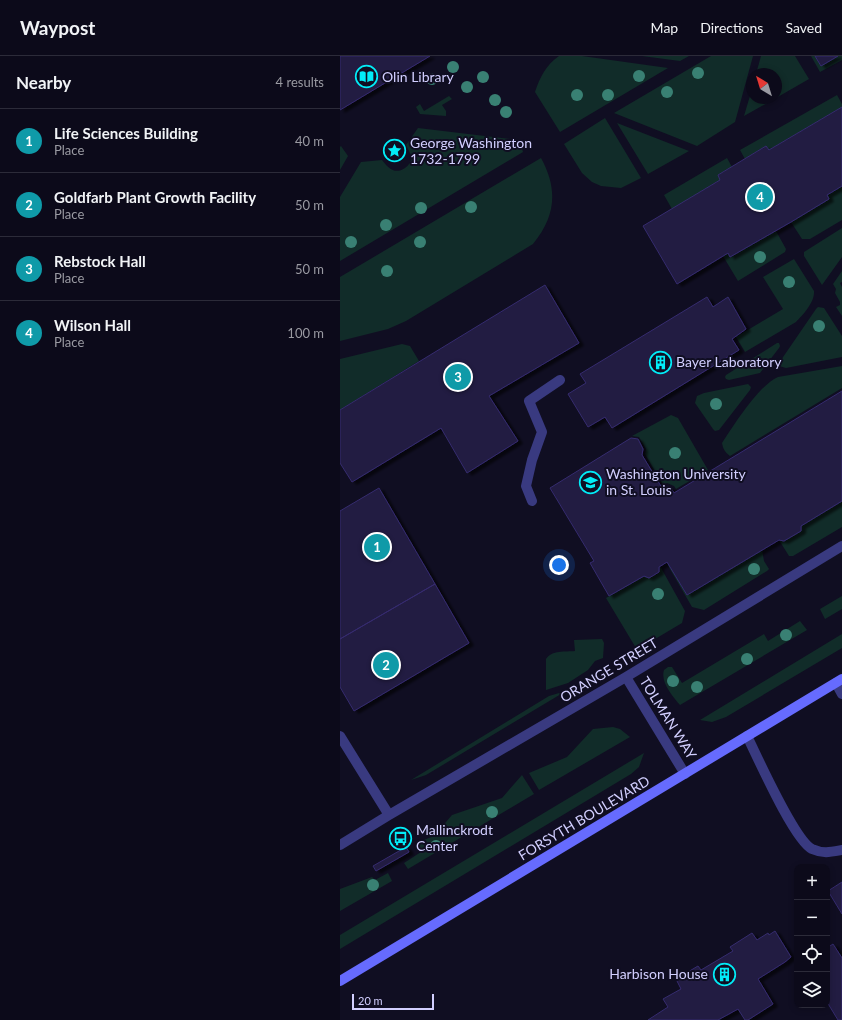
<!DOCTYPE html>
<html lang="en">
<head>
<meta charset="utf-8">
<style>
  body { margin:0; font-family:Lato,sans-serif; background:#151323; color:#f1f3f6 }
  .controls { position:absolute; right:12px; bottom:12px; display:grid; overflow:hidden; border-radius:8px; box-shadow:0 2px 6px #0003 }
  .controls button { width:36px; height:36px; display:grid; place-items:center; padding:0; border:0; border-bottom:1px solid #2c2b39; background:#0c0a1a; color:#f1f3f6; font:20px sans-serif }
  .compass { position:absolute; left:406px; top:12px; width:36px; height:36px; border-radius:50%; background:#0c0a1a; box-shadow:0 2px 6px #0003; rotate:322deg }
  .scale { position:absolute; left:12px; bottom:10px; width:82px; box-sizing:border-box; padding-left:4px; border:2px solid #d2cfff; border-top:0; font-size:11px; line-height:14px; white-space:nowrap; color:#d2cfff; -webkit-text-stroke:3px #100e22; paint-order:stroke }
  .you { position:absolute; left:219px; top:509px; width:14px; height:14px; margin:-10px; border:3px solid #fff; border-radius:50%; background:#1a73e8; box-shadow:0 0 0 6px #1a73e833 }
  .badge { display:grid; place-items:center; width:26px; height:26px; border-radius:50%; background:#7c3aed; color:#fff; font-size:13px; font-weight:700 }
  .pin { position:absolute; translate:-50% -50%; border:2px solid #fff; box-shadow:0 1px 4px #0006 }
  .list { margin:0; padding:0; list-style:none }
  h2 { display:flex; justify-content:space-between; align-items:center; height:52px; margin:0; padding:0 16px; font-size:17px }
  h2 small { font-size:13px; font-weight:400; color:#9a9aa2 }
  .list li { display:grid; grid-template-columns:26px 1fr auto; gap:12px; align-items:center; box-sizing:border-box; height:64px; padding:0 16px; border-top:1px solid #2c2b39 }
  .list b { display:block; font-size:15px; white-space:nowrap }
  .list p { margin:0; font-size:13px; white-space:nowrap; color:#9a9aa2 }
  .list em { font-size:13px; font-style:normal; color:#9a9aa2 }
  .icon { flex:none; width:22px; height:22px; fill:none; stroke:currentColor; stroke-width:2; stroke-linecap:round; stroke-linejoin:round }
  .map { position:relative; flex:none; width:502px; height:964px; overflow:hidden }
  header { display:flex; align-items:center; gap:24px; box-sizing:border-box; height:56px; padding:0 20px; background:#0c0a1a; border-bottom:1px solid #2c2b39 }
  header strong { font-size:19px }
  nav { display:flex; gap:22px; margin-inline-start:auto; font-size:14px }
  main { display:flex }
  aside { flex:1; background:#0c0a1a }
  .map>svg:first-child { display:block }
</style>
</head>
<body>
<header>
<strong>Waypost</strong>
<nav><a>Map</a><a>Directions</a><a>Saved</a></nav>
</header>
<main>
<aside>
<h2>Nearby<small>4 results</small></h2>
<ul class="list">
<li><span class="badge" style="background:#0f9aa8">1</span><div><b>Life Sciences Building</b><p>Place</p></div><em>40 m</em></li>
<li><span class="badge" style="background:#0f9aa8">2</span><div><b>Goldfarb Plant Growth Facility</b><p>Place</p></div><em>50 m</em></li>
<li><span class="badge" style="background:#0f9aa8">3</span><div><b>Rebstock Hall</b><p>Place</p></div><em>50 m</em></li>
<li><span class="badge" style="background:#0f9aa8">4</span><div><b>Wilson Hall</b><p>Place</p></div><em>100 m</em></li>
</ul>
</aside>
<div class="map">
<svg width="502" height="964" viewBox="0 0 502 964">
  <defs>
    <filter id="shadow"><feDropShadow dx="4.5" dy="2.5" stdDeviation="1" flood-color="#0009"/></filter>
  </defs>
  <rect width="100%" height="100%" fill="#100e22"/>
  <path fill="#112c29" d="M 219,0 L 242,0 L 328,12 L 220,76 L 195,36 C 200,21 206,9 219,0 Z
    M 302,0 L 349,0 L 340,5 Z
    M 371,0 L 413,0 L 395,66 L 357,90 L 274,57 Z
    M 421,0 L 455,0 L 469,23 L 436,42 L 436,18 L 416,18 Z
    M 471,0 L 475,0 L 481,10 L 498,0 L 502,0 L 502,4 L 480,16 Z
    M 412,33 L 412,42 L 436,42 L 404,60 Z
    M 497,39 L 502,48 L 502,51 L 429,94 L 426,90 L 405,103 L 400,94 Z
    M 109,40 L 112,43 L 102,49 L 106,55 L 106,60 L 80,58 L 76,51 L 80,48 L 84,55 Z
    M 265,62 L 301,122 L 281,132 L 261,130 L 252,126 L 242,117 L 224,88 Z
    M 277,67 L 349,95 L 308,118 Z
    M 78,72 L 179,84 L 183,96 L 0,205 L 0,141 L 21,106 L 42,104 C 48,112 55,119 65,112 C 69,109 71,106 72,101 L 66,89 Z
    M 1,90 L 8,100 L 0,114 L 0,91 Z
    M 201,102 C 218,133 216,160 193,188 L 66,265 L 48,273 L 0,285 L 0,221 Z
    M 387,102 L 392,111 L 378,119 L 380,124 L 332,153 L 324,139 Z
    M 502,130 L 502,164 L 470,183 L 462,183 L 451,166 L 489,143 L 487,139 Z
    M 502,172 L 502,201 L 482,229 L 464,200 L 464,196 Z
    M 436,175 L 446,193 L 445,196 L 398,225 L 383,200 L 388,197 L 391,201 Z
    M 454,203 L 474,235 C 475,246 463,259 456,266 L 405,296 L 396,281 L 443,253 L 423,221 Z
    M 502,215 L 502,226 L 500,227 L 502,231 L 502,260 L 496,251 L 500,249 L 500,246 L 495,237 L 496,233 L 493,228 Z
    M 478,251 L 484,252 L 502,280 L 502,301 L 446,312 L 439,310 L 439,307 L 476,253 Z
    M 437,287 L 439,287 L 440,290 L 439,292 L 420,317 L 389,324 L 386,323 L 385,321 L 386,319 Z
    M 62,288 L 70,290 L 79,305 L 0,354 L 0,303 Z
    M 502,310 L 502,332 L 390,400 C 385,396 383,393 382,387 C 394,369 419,329 438,321 Z
    M 408,328 L 411,331 L 410,334 L 379,374 L 375,375 L 373,373 L 355,347 L 357,340 L 364,337 Z
    M 331,359 L 338,362 L 368,414 L 336,433 L 334,430 L 327,427 L 323,429 L 305,398 L 306,393 L 299,381 L 292,380 Z
    M 502,445 L 502,471 L 453,500 L 449,500 L 439,484 L 444,485 L 460,475 L 461,470 Z
    M 422,494 L 424,505 L 429,513 L 427,515 L 364,554 L 352,551 L 326,506 L 327,506 L 347,539 Z
    M 320,510 L 345,555 L 342,567 L 300,592 L 299,590 L 296,592 L 266,542 L 304,520 L 309,522 L 319,517 Z
    M 502,540 L 502,553 L 485,563 L 480,553 Z
    M 460,565 L 467,574 L 340,649 C 333,641 320,626 324,614 L 328,611 L 332,611 L 342,627 L 424,578 L 428,585 Z
    M 502,578 L 502,592 L 386,661 L 372,666 L 360,664 Z
    M 262,583 L 264,587 L 263,602 L 255,605 L 248,614 L 228,627 L 206,634 L 206,603 C 212,594 225,596 235,595 L 234,584 Z
    M 226,635 L 86,719 L 71,724 L 209,640 Z
    M 273,671 L 280,673 L 290,681 L 199,734 L 189,717 L 227,701 L 253,673 Z
    M 304,697 L 299,711 L 291,718 L 0,893 L 0,879 Z
    M 182,719 L 194,738 L 68,813 L 64,807 L 81,796 L 77,790 L 81,785 L 94,780 L 112,759 L 162,742 Z
    M 48,817 L 52,825 L 0,855 L 0,833 L 32,821 L 35,824 Z"/>
  <path fill="#201a43" stroke="#362c6e" filter="url(#shadow)" d="M 0,0 L 90,0 L 0,54 Z
    M 475,0 L 498,0 L 481,10 Z
    M 502,51 L 502,130 L 487,139 L 489,143 L 451,166 L 390,201 L 388,197 L 337,228 L 303,170 L 380,124 L 378,119 L 426,90 L 429,94 Z
    M 205,229 L 239,287 L 149,340 L 178,385 L 127,417 L 101,372 L 12,426 L 0,407 L 0,354 Z
    M 367,241 L 373,251 L 388,241 L 406,273 L 392,283 L 399,294 L 272,372 L 265,361 L 248,371 L 228,338 L 246,327 L 240,318 Z
    M 502,335 L 502,445 L 461,470 L 461,475 L 444,485 L 439,484 L 347,539 L 327,506 L 319,511 L 319,516 L 309,522 L 304,520 L 269,540 L 250,507 L 254,505 L 210,432 L 291,382 L 298,383 L 303,393 L 302,399 L 322,432 L 327,431 L 331,432 L 334,437 Z
    M 39,432 L 95,528 L 0,583 L 0,455 Z
    M 95,528 L 129,587 L 14,655 L 0,631 L 0,583 Z
    M 66,791 L 69,796 L 36,815 L 33,810 Z
    M 502,826 L 502,858 L 488,835 Z
    M 435,875 L 451,901 L 445,906 L 418,923 L 433,948 L 408,964 L 405,964 L 398,953 L 378,964 L 308,964 L 328,951 L 323,943 L 341,933 L 336,923 L 358,910 L 361,914 L 393,895 L 390,891 L 412,877 L 417,884 L 428,877 L 429,879 Z
    M 493,888 L 502,902 L 502,964 L 498,964 L 487,946 L 487,892 Z"/>
  <g fill="none" stroke-linecap="round" stroke-linejoin="round">
    <path stroke="#393a80" stroke-width="10" d="M 192,445 L 186,430 L 192,404 L 202,376 L 189,345 L 220,324
      M 286,621 L 345,718
      M 496,627 L 502,638
      M 0,680 L 49,759
      M 407,680 C 418,702 454,784 472,793 C 483,798 491,796 502,794
      M 0,789 L 49,759 L 286,621 L 502,490"/>
    <path stroke="#666bfe" stroke-width="10" d="M 0,925 L 502,623"/>
  </g>
  <g fill="#398073">
    <circle cx="113" cy="11" r="6"/>
    <circle cx="358" cy="17" r="6"/>
    <circle cx="299" cy="20" r="6"/>
    <circle cx="143" cy="21" r="6"/>
    <circle cx="92" cy="23" r="6"/>
    <circle cx="127" cy="31" r="6"/>
    <circle cx="327" cy="36" r="6"/>
    <circle cx="237" cy="39" r="6"/>
    <circle cx="268" cy="39" r="6"/>
    <circle cx="155" cy="44" r="6"/>
    <circle cx="166" cy="56" r="6"/>
    <circle cx="131" cy="151" r="6"/>
    <circle cx="81" cy="152" r="6"/>
    <circle cx="46" cy="169" r="6"/>
    <circle cx="11" cy="186" r="6"/>
    <circle cx="80" cy="186" r="6"/>
    <circle cx="420" cy="201" r="6"/>
    <circle cx="47" cy="215" r="6"/>
    <circle cx="449" cy="226" r="6"/>
    <circle cx="479" cy="270" r="6"/>
    <circle cx="376" cy="348" r="6"/>
    <circle cx="335" cy="397" r="6"/>
    <circle cx="414" cy="513" r="6"/>
    <circle cx="318" cy="538" r="6"/>
    <circle cx="446" cy="579" r="6"/>
    <circle cx="407" cy="603" r="6"/>
    <circle cx="333" cy="625" r="6"/>
    <circle cx="357" cy="631" r="6"/>
    <circle cx="152" cy="756" r="6"/>
    <circle cx="96" cy="790" r="6"/>
    <circle cx="33" cy="829" r="6"/>
  </g>
  <defs>
    <symbol id="library-ring" viewBox="-11 -11 22 22"><circle r="9.5" fill="#100e22" stroke="#02ecf7" stroke-width="1.5"/><path d="M-6-4Q-3-5.5-.7-3.5V5Q-3 3-6 4ZM6-4Q3-5.5 .7-3.5V5Q3 3 6 4Z" fill="#02ecf7"/></symbol>
    <symbol id="sight-ring" viewBox="-11 -11 22 22"><circle r="9.5" fill="#100e22" stroke="#02ecf7" stroke-width="1.5"/><path d="M0-6L1.8-2.2L6-1.7L2.9 1.2L3.7 5.4L0 3.3L-3.7 5.4L-2.9 1.2L-6-1.7L-1.8-2.2Z" fill="#02ecf7"/></symbol>
    <symbol id="building-ring" viewBox="-11 -11 22 22"><circle r="9.5" fill="#100e22" stroke="#02ecf7" stroke-width="1.5"/><path d="M-4-6H4V6H1V3H-1V6H-4ZM-2.5-4.3h1.7v1.8h-1.7ZM.8-4.3h1.7v1.8H.8ZM-2.5-1h1.7V.8h-1.7ZM.8-1h1.7V.8H.8Z" fill="#02ecf7"/></symbol>
    <symbol id="university-ring" viewBox="-11 -11 22 22"><circle r="9.5" fill="#100e22" stroke="#02ecf7" stroke-width="1.5"/><path d="M0-5L7-2L0 1L-7-2ZM-4 1L0 2.5L4 1V4Q0 6-4 4Z" fill="#02ecf7"/></symbol>
    <symbol id="bus-ring" viewBox="-11 -11 22 22"><circle r="9.5" fill="#100e22" stroke="#02ecf7" stroke-width="1.5"/><path d="M-5-6H5V4H4V6H2V4H-2V6H-4V4H-5ZM-3.5-4V0h7V-4ZM-3.5 1.2v1.5H-2V1.2ZM2 1.2v1.5H3.5V1.2Z" fill="#02ecf7"/></symbol>
  </defs>
  <g fill-rule="evenodd">
    <use href="#library-ring" x="14" y="8" width="25" height="25"/>
    <use href="#sight-ring" x="42" y="82" width="25" height="25"/>
    <use href="#building-ring" x="308" y="294" width="25" height="25"/>
    <use href="#university-ring" x="238" y="414" width="25" height="25"/>
    <use href="#bus-ring" x="48" y="770" width="25" height="25"/>
    <use href="#building-ring" x="372" y="906" width="25" height="25"/>
  </g>
  <g text-anchor="middle" stroke-width="4" stroke-linejoin="round" paint-order="stroke">
    <g font-size="14" fill="#d2cfff" stroke="#100e22" text-anchor="start">
      <text x="42" y="26">Olin Library</text>
      <text x="70" y="92">George Washington<tspan x="70" dy="16">1732-1799</tspan></text>
      <text x="336" y="311">Bayer Laboratory</text>
      <text x="266" y="423">Washington University<tspan x="266" dy="16">in St. Louis</tspan></text>
      <text x="76" y="779">Mallinckrodt<tspan x="76" dy="16">Center</tspan></text>
      <text x="368" y="923" text-anchor="end">Harbison House</text>
    </g>
    <g font-size="14" fill="#d2cfff" stroke="#100e22">
      <text transform="translate(269 614) rotate(-31)" y="5">ORANGE STREET</text>
      <text transform="translate(328 662) rotate(58)" y="5">TOLMAN WAY</text>
      <text transform="translate(244 762) rotate(-31)" y="5">FORSYTH BOULEVARD</text>
    </g>
  </g>
</svg>
<div class="controls">
<button>+</button>
<button>−</button>
<button><svg class="icon" aria-label="locate" viewBox="0 0 24 24"><circle cx="12" cy="12" r="6"/><path d="M12 2v4M12 18v4M2 12h4M18 12h4"/></svg></button>
<button><svg class="icon" aria-label="layers" viewBox="0 0 24 24"><path d="M12 4l9 5-9 5-9-5zM3 14l9 5 9-5"/></svg></button>
</div>
<svg class="compass" viewBox="-18 -18 36 36"><path d="M0-13l5 13h-10z" fill="#e53935"/><path d="M0 13l5-13h-10z" fill="#9a9aa2"/></svg>
<div class="scale">20 m</div>
<div class="you"></div>
<div class="pin badge" style="left:37px;top:491px;background:#0f9aa8">1</div>
<div class="pin badge" style="left:46px;top:609px;background:#0f9aa8">2</div>
<div class="pin badge" style="left:118px;top:321px;background:#0f9aa8">3</div>
<div class="pin badge" style="left:420px;top:141px;background:#0f9aa8">4</div>
</div>
</main>
</body>
</html>
